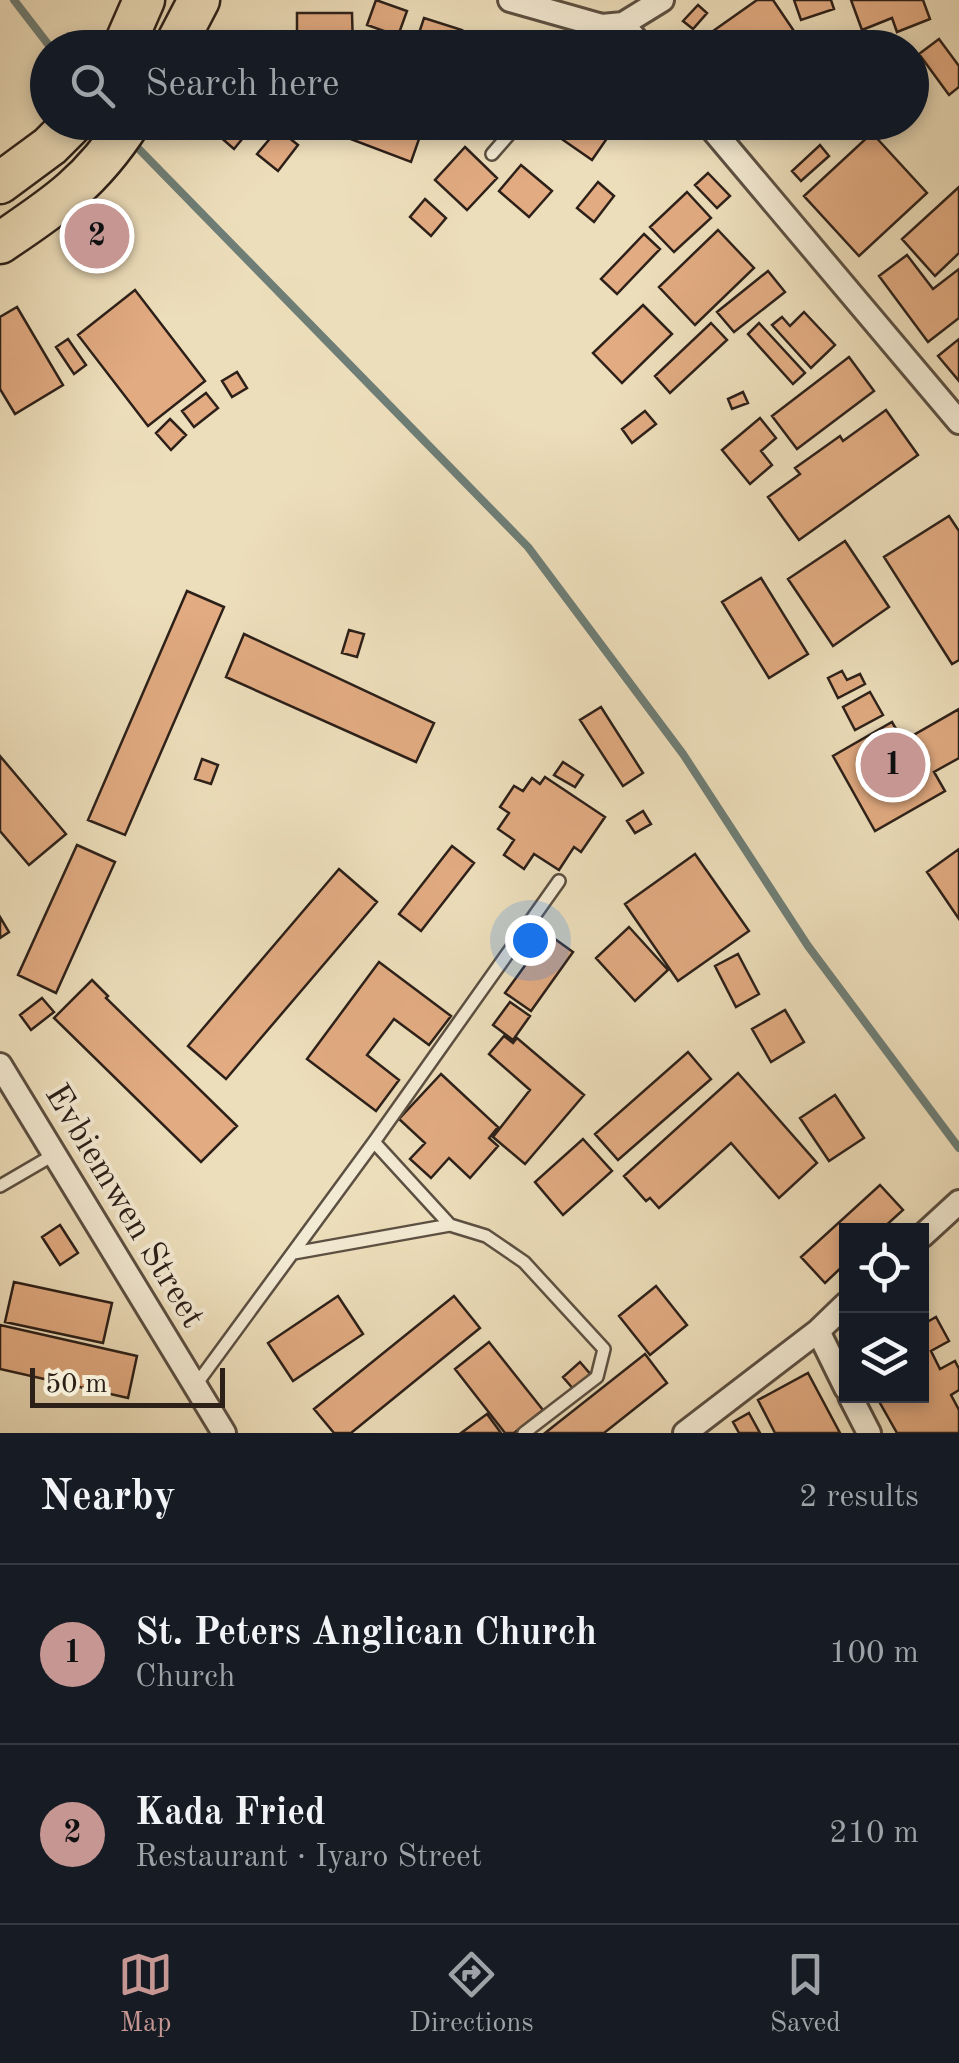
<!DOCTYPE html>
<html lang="en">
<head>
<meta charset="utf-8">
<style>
  body { margin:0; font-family:"Old Standard TT",serif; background:#242831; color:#f1f3f6 }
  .controls { position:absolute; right:30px; bottom:30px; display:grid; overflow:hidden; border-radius:0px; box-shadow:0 5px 15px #0003 }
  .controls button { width:90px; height:90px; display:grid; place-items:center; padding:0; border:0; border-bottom:2px solid #363941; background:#171b24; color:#f1f3f6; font:50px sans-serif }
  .scale { position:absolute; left:30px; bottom:25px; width:195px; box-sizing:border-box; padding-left:10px; border:5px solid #2c2019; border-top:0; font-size:28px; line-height:35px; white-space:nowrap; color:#2c2019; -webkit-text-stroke:8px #f3ead3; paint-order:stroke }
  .you { position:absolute; left:530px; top:940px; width:35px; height:35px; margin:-25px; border:8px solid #fff; border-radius:50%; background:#1a73e8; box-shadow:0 0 0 15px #1a73e833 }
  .badge { display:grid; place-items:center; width:65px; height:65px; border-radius:50%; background:#c59692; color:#111; font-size:32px; font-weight:700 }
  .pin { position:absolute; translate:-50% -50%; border:5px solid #fff; box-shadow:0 2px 10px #0006 }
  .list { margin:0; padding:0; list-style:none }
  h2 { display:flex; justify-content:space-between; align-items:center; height:130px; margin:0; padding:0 40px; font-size:42px }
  h2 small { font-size:32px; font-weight:400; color:#9ea1a6 }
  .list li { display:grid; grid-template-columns:65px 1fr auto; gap:30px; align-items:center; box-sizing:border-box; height:180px; padding:0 40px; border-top:2px solid #363941 }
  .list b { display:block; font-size:38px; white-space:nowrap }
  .list p { margin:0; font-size:32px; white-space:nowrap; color:#9ea1a6 }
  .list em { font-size:32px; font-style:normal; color:#9ea1a6 }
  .icon { flex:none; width:55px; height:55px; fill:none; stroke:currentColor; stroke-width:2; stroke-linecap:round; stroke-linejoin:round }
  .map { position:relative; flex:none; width:959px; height:1433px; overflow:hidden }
  .search { position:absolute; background:#171b24; box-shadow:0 5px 15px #0003; left:30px; right:30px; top:30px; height:110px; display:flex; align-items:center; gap:25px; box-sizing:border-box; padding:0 35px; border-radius:55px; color:#9ea1a6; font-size:38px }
  .sheet { height:490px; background:#171b24 }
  nav { display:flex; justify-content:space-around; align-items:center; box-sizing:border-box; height:140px; border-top:2px solid #363941; background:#171b24; font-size:28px; color:#9ea1a6 }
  nav a { display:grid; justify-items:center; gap:5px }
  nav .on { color:#c59692 }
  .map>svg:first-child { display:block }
</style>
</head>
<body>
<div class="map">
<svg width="959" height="1433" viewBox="0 0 959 1433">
  <rect width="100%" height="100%" fill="#eddebb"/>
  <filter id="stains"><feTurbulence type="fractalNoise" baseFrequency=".002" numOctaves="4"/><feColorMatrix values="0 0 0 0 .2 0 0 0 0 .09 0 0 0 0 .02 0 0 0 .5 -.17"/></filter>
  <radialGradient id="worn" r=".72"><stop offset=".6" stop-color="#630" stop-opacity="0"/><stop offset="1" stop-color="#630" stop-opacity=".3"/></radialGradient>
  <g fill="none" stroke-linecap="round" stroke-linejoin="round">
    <path stroke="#6e7e76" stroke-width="8" d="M 14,0 L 51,48
      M 133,143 L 528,547 L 683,754 L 808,946 L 959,1148"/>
  </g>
  <path fill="#e2ab82" stroke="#2c2019" stroke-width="2.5" d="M 376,0 L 407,11 L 398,36 L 367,25 Z
    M 757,0 L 773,0 L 798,37 L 783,48 L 689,48 Z
    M 794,0 L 831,0 L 834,9 L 801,20 Z
    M 851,0 L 923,0 L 930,19 L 897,32 L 892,18 L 862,30 Z
    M 698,5 L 707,13 L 693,29 L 683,21 Z
    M 297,13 L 352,13 L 353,48 L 297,48 Z
    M 424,18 L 462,30 L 457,48 L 414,48 Z
    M 367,35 L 396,45 L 395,48 L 363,48 Z
    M 482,35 L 505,48 L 475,48 Z
    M 244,37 L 256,46 L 255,48 L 235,48 Z
    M 939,39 L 959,66 L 959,87 L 949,95 L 919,54 Z
    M 203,122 L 256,122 L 234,149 Z
    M 344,122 L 425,122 L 411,162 L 340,135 Z
    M 560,122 L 616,122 L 617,124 L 592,160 L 553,133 Z
    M 278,129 L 298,145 L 278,171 L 257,154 Z
    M 872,133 L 927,193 L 859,256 L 804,196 Z
    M 820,145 L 829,156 L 801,181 L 792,171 Z
    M 465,147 L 497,178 L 467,210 L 435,180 Z
    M 521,165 L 552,191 L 529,217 L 499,191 Z
    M 708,173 L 730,196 L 717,208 L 695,185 Z
    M 598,182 L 614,196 L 594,222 L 577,208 Z
    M 959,187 L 959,253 L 935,276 L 902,239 Z
    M 687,192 L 711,218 L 674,252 L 650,227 Z
    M 425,199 L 446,218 L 431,236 L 410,217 Z
    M 108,212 L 115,224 L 97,236 L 89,224 Z
    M 718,230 L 754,268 L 695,325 L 659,287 Z
    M 644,234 L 660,249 L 617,294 L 601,279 Z
    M 907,255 L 933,289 L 959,269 L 959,318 L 928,342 L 879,276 Z
    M 768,271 L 785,292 L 734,332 L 717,312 Z
    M 135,290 L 205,381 L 148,426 L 78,335 Z
    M 643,305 L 672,334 L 622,383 L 593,353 Z
    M 17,307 L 63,385 L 15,414 L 0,389 L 0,317 Z
    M 804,312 L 835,345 L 811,368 L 772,325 L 782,317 L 790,326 Z
    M 711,323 L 727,340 L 670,393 L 655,376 Z
    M 759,323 L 805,373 L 793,384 L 748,334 Z
    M 68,339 L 86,365 L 74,374 L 56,347 Z
    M 959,339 L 959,381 L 938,356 Z
    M 849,357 L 874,391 L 797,449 L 772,416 Z
    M 237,372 L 247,388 L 232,397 L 222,381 Z
    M 743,392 L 748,403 L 732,409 L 728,399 Z
    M 206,393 L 218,408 L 194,427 L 182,411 Z
    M 886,410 L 918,455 L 799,540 L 768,497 L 800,474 L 795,468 L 840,436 L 843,441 Z
    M 645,411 L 656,424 L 632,443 L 622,429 Z
    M 760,418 L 776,438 L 761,451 L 772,465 L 750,484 L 722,450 Z
    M 170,419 L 186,435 L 171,450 L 156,433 Z
    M 949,516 L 959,531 L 959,660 L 952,664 L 884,557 Z
    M 845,541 L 889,607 L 833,646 L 788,579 Z
    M 761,578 L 808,654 L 769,678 L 722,602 Z
    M 187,591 L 224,607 L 125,835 L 88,820 Z
    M 349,630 L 364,634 L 357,657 L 342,653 Z
    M 244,634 L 434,723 L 416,762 L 226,677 Z
    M 842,671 L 847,680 L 860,674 L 865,684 L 838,698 L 828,678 Z
    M 870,692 L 883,715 L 855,730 L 843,707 Z
    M 601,707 L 643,773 L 623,786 L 580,720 Z
    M 959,709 L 959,758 L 934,772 L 945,791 L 875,831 L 833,756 L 892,722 L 903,741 Z
    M 0,756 L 66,834 L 29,865 L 0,831 Z
    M 202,759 L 218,765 L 211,784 L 195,779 Z
    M 563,762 L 583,775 L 575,787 L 554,775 Z
    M 545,777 L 605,817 L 581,852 L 574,847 L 559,870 L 534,854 L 524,869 L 504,855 L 514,840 L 498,829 L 509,813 L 500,807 L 514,786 L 523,791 L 532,778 L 540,784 Z
    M 643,811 L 651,824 L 635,833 L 627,821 Z
    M 77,845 L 115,862 L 56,993 L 18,975 Z
    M 452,846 L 474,863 L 421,931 L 399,914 Z
    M 959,849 L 959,919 L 927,872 Z
    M 695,854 L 749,931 L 678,981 L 625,904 Z
    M 339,869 L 377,902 L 226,1079 L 188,1046 Z
    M 0,917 L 9,932 L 0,938 Z
    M 629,927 L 668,970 L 635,1001 L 596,958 Z
    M 548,934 L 573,952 L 531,1011 L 505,993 Z
    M 738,954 L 759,994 L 736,1007 L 715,966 Z
    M 379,962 L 451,1016 L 429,1045 L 394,1019 L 367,1055 L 399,1080 L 376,1111 L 307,1059 Z
    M 92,980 L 108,996 L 106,998 L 237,1126 L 201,1162 L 54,1018 Z
    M 42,998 L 54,1012 L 31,1030 L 20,1015 Z
    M 510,1002 L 530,1016 L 513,1040 L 493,1025 Z
    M 785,1010 L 804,1042 L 771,1062 L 752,1029 Z
    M 504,1036 L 513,1043 L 517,1038 L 584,1095 L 525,1164 L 493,1137 L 530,1090 L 489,1054 Z
    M 688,1052 L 711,1079 L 618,1160 L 595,1134 Z
    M 738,1073 L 817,1163 L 779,1198 L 731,1143 L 659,1208 L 650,1198 L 646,1201 L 624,1176 Z
    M 441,1074 L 498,1127 L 489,1138 L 498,1146 L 470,1178 L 449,1158 L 431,1178 L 410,1159 L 425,1143 L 399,1119 Z
    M 835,1095 L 864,1138 L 829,1161 L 800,1118 Z
    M 583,1139 L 612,1171 L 563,1215 L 535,1182 Z
    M 880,1185 L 903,1210 L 881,1230 L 846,1230 L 846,1263 L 825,1283 L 801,1257 Z
    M 60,1225 L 78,1253 L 60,1265 L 42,1237 Z
    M 14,1282 L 112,1303 L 103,1343 L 5,1322 Z
    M 656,1286 L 687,1325 L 650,1355 L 619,1316 Z
    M 338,1296 L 363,1334 L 293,1381 L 268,1343 Z
    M 454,1296 L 480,1328 L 351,1433 L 334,1433 L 314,1409 Z
    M 936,1317 L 949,1341 L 931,1351 L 940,1369 L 955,1361 L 959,1369 L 959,1390 L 951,1395 L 959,1410 L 959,1433 L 897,1433 L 876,1396 L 922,1396 L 922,1325 Z
    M 0,1325 L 137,1356 L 128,1398 L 0,1369 Z
    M 489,1342 L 543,1410 L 514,1433 L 505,1433 L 455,1369 Z
    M 645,1354 L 667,1383 L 604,1433 L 545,1433 Z
    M 580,1362 L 592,1376 L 575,1391 L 563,1377 Z
    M 808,1373 L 840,1433 L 775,1433 L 758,1400 Z
    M 749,1413 L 760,1433 L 739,1433 L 733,1422 Z
    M 487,1414 L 501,1433 L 461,1433 Z"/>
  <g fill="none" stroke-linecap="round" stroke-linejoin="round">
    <defs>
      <path id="lane" d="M 583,48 L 602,26
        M 492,154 L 520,122
        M 374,1142 L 450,1225
        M 0,1186 L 55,1154
        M 294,1253 L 450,1225 L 486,1236 L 524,1262 L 604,1349 L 597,1377 L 524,1433
        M 195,1386 L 374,1142 L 559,881"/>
      <path id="street" d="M 510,0 L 602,26 L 623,24 L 643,48
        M 623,24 L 662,0
        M 706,122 L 959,422
        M 0,1065 L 224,1433
        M 922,1236 L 959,1202
        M 818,1331 L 846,1388
        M 850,1396 L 869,1433
        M 685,1433 L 818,1331 L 846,1304"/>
      <path id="highway" d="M 123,48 L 144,0
        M 174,48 L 199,0
        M 0,183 L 50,146 L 74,122
        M 0,243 C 57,205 92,181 130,122"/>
    </defs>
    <use href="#lane" stroke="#5c5042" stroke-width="16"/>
    <use href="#street" stroke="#5c5042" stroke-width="28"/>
    <use href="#highway" stroke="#2c2019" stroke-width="45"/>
    <use href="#lane" stroke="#f3ead3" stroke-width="11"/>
    <use href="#street" stroke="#f3ead3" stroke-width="22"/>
    <use href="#highway" stroke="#eddebb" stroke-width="40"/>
  </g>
  <g text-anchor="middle" stroke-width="8" stroke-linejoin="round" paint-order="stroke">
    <g font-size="35" fill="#2c2019" stroke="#f3ead3">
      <text transform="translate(126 1205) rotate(59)" y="12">Evbiemwen Street</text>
    </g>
  </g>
  <rect width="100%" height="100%" filter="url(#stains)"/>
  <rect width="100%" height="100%" fill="url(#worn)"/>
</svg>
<div class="controls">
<button><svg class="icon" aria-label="locate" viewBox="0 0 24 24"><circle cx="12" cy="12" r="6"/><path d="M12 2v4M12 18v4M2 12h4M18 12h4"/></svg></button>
<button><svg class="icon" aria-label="layers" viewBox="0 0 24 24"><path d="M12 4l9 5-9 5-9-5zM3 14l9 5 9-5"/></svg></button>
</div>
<div class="scale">50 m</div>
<div class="you"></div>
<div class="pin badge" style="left:893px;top:765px">1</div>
<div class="pin badge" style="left:97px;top:236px">2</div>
<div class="search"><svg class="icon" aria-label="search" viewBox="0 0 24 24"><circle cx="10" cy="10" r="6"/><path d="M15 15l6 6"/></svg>Search here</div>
</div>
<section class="sheet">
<h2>Nearby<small>2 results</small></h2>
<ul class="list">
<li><span class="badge">1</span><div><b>St. Peters Anglican Church</b><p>Church</p></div><em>100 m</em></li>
<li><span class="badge">2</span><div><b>Kada Fried</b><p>Restaurant · Iyaro Street</p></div><em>210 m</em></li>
</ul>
</section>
<nav>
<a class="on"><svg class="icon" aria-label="map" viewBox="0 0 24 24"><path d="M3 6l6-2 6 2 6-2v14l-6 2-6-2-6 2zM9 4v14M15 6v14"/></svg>Map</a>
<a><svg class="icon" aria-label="directions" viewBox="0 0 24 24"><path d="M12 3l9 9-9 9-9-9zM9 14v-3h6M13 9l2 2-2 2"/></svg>Directions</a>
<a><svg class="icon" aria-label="saved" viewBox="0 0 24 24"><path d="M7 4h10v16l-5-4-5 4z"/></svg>Saved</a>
</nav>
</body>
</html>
